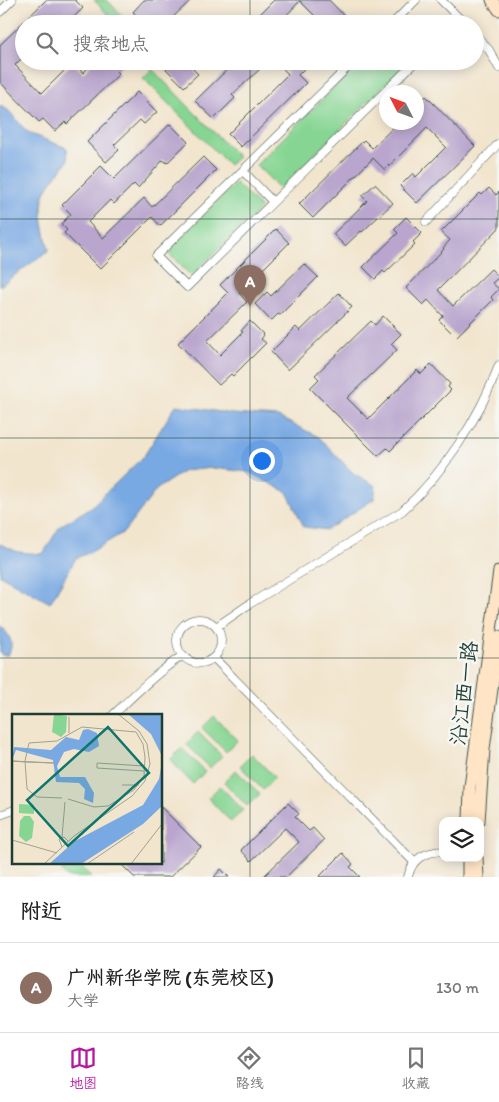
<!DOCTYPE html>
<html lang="zh">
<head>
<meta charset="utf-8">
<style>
  body { margin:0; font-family:Itim,"LXGW WenKai TC",sans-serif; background:#f2f2f2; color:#222 }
  .controls { position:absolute; right:15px; bottom:15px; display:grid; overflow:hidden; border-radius:10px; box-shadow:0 2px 12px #0003 }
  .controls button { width:45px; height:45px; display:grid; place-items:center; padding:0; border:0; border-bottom:1px solid #e0e0e0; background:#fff; color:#222; font:25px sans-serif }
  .compass { position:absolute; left:379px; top:85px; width:45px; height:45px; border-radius:50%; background:#fff; box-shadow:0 2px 12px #0003; rotate:312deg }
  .you { position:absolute; left:261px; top:460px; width:18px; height:18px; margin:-12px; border:4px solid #fff; border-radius:50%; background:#1a73e8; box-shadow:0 0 0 8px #1a73e833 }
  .badge { display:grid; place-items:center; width:32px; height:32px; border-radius:50%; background:#b5179e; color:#fff; font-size:16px; font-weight:700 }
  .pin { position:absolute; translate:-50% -41px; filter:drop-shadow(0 1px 2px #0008) }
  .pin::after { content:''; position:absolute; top:26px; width:18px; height:15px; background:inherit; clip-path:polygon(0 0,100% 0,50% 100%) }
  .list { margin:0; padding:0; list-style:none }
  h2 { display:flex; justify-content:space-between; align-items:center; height:65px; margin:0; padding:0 20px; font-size:21px }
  h2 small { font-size:16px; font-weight:400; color:#767676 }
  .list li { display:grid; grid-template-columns:32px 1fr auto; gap:15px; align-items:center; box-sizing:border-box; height:90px; padding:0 20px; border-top:1px solid #e0e0e0 }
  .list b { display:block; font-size:19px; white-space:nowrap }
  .list p { margin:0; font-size:16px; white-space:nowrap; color:#767676 }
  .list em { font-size:16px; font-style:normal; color:#767676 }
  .icon { flex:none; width:28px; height:28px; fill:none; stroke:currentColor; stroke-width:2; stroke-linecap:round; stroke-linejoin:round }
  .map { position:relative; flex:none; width:499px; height:877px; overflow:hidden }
  .search { position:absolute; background:#fff; box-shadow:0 2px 12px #0003; left:15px; right:15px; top:15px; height:55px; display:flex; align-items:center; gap:12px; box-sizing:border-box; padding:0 18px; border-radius:28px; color:#767676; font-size:19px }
  .sheet { height:155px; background:#fff }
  nav { display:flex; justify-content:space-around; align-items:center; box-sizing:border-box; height:70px; border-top:1px solid #e0e0e0; background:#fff; font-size:14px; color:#767676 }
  nav a { display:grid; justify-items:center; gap:2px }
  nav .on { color:#b5179e }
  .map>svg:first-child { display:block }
</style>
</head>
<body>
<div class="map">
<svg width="499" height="877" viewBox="0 0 499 877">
  <rect width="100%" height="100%" fill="#f6f6f2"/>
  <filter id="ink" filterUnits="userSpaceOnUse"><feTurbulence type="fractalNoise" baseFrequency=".02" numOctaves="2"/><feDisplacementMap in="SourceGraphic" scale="10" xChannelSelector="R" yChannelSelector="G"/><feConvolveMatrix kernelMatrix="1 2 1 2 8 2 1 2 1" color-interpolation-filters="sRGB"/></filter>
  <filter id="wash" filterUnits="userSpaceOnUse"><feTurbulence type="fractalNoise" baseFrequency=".0096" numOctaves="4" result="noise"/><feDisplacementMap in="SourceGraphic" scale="20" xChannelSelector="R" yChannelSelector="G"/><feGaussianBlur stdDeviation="1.12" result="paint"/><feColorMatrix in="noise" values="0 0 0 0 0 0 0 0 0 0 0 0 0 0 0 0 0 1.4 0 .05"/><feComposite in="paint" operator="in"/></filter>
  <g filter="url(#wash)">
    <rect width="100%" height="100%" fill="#f2e5ce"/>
    <path fill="#86d593" stroke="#528964" d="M 94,0 L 107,0 L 130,24 L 117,24 Z
      M 361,61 L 408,62 L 280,189 L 256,165 Z
      M 152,69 L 238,157 L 229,165 L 143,78 Z
      M 236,183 L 261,208 L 191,276 L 167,252 Z
      M 214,716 L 238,740 L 226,752 L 202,728 Z
      M 198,732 L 222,756 L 210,768 L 186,744 Z
      M 182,748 L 205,772 L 193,784 L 170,760 Z
      M 252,754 L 275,778 L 263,790 L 240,766 Z
      M 236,770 L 260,794 L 247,806 L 224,782 Z
      M 220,786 L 243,810 L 231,822 L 208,798 Z
      M 68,863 L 78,863 L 91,877 L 67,877 L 61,870 Z"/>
    <path fill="#79a9e3" stroke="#4c738c" d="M 0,106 L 8,110 L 28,133 L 67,148 L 68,161 C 62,170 53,178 48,187 C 37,206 44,229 49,250 L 0,286 Z
      M 176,405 L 233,414 L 278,417 L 319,437 L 353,473 L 376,486 L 374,499 L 327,530 L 304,527 L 287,492 L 248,472 L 213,468 L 184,471 L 157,489 L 124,532 L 91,552 L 76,558 L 50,603 L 0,575 L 0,544 L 18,552 L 43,554 L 60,526 L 90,508 L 144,456 Z
      M 0,626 C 9,633 15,644 8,655 L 2,655 L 0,652 Z"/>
    <g id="blocks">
      <path fill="#b9a5ce" d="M 46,0 L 75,0 L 83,8 L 73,18 L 79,24 L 24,24 L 24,56 L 15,65 L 42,93 L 73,62 L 83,73 L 95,61 L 126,61 L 116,71 L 119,74 L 67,124 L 65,122 L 55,131 L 43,119 L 39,122 L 0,82 L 0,45 Z
        M 144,0 L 191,0 L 170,20 L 168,18 L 162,24 L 145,24 L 133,12 Z
        M 274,0 L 329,0 L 352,24 L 315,24 L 319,20 L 300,1 L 278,24 L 250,24 Z
        M 171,61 L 201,61 L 193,69 L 198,74 L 184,87 L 165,68 Z
        M 236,61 L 252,61 L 260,69 L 232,95 L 235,98 L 214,119 L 195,101 Z
        M 276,61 L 312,61 L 298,75 L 306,83 L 241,147 L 228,134 L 288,74 Z
        M 137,92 L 157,112 L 144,124 L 140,120 L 114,145 L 119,150 L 106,162 L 87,142 Z
        M 426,96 L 475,146 L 417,203 L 400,186 L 413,173 L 416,177 L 446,147 L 427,128 L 385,170 L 373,158 L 313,218 L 299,204 L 364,140 L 372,148 L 399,122 L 416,122 L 416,105 Z
        M 170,124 L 188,142 L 167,163 L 163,160 L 138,188 L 134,184 L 114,204 L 110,200 L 88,222 L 103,238 L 144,198 L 152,207 L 203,157 L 216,170 L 160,226 L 152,217 L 100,269 L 64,233 L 67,230 L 61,224 L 71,214 L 62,205 L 101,166 L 114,179 Z
        M 375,184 L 393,203 L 362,232 L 361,231 L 345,246 L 333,234 L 367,201 L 362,196 Z
        M 489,188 L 496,195 L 499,192 L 499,228 L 438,290 L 453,306 L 491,269 L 499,277 L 492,283 L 499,289 L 491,297 L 493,300 L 456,337 L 439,320 L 443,316 L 428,300 L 423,305 L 406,288 L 444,249 L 443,248 L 450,240 L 441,232 L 480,193 L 482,195 Z
        M 406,217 L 422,233 L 413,242 L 415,244 L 385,273 L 383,271 L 375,279 L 363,267 L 398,233 L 394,229 Z
        M 276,229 L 289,243 L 239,293 L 247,302 L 207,341 L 220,355 L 243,332 L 241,331 L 250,321 L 264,335 L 261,339 L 266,343 L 233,376 L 231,374 L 219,385 L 178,343 L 228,293 L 220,285 Z
        M 304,264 L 318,277 L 280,315 L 278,314 L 271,321 L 255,304 L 267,292 L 271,296 Z
        M 339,293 L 352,307 L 288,370 L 271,352 L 296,327 L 300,331 Z
        M 383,316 L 401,334 L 391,344 L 397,350 L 347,398 L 368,419 L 417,370 L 421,374 L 431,364 L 450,384 L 448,387 L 451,390 L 390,451 L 387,448 L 378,456 L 310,388 L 319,379 L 315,375 L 340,351 L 371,321 L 375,325 Z
        M 288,803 L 299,814 L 295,817 L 309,831 L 313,828 L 324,840 L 286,877 L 263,877 L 299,842 L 285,828 L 251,861 L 241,850 Z
        M 161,807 L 201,847 L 170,877 L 134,877 L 120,863 L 161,863 Z
        M 343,853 L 353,864 L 350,867 L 360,877 L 319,877 Z
        M 221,869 L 229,877 L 214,877 Z"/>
    </g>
  </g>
  <g filter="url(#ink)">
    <use href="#blocks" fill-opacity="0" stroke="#3f564b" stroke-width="1"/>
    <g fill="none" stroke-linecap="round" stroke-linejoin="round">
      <defs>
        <path id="street" d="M 441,0 L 465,24
          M 0,12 L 12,0
          M 392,24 L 416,0
          M 475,34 L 489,50 L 499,68
          M 354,61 L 156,256 L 187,287 L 416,61
          M 243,171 L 273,202
          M 426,222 L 499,143
          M177 641a22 22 0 1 1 44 0a22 22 0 1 1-44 0Z
          M 216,627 L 251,603 L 402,511 C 443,474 480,417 499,365
          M 214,658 L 414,862
          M 112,716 C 135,694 156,673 182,656
          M 0,815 L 14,810
          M 408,877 C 412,858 425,852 443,851"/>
        <path id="secondary" d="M 492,0 L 499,10
          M 469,821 L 470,787 L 499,571
          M 479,821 L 484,749 L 499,637
          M 468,858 L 468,877
          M 477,858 L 478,877"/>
      </defs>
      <use href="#street" stroke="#3f564b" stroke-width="9"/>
      <use href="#secondary" stroke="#3f564b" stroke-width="13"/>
      <use href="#street" stroke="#fff" stroke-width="8"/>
      <use href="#secondary" stroke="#ffe4c6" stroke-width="11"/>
    </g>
  </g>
  <path fill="none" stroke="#1f3d34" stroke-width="1" stroke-opacity="0.55" d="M 250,0 L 250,24M 250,61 L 250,877M 0,219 L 499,219M 0,438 L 499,438M 0,658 L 499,658"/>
  <g text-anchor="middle" stroke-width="5" stroke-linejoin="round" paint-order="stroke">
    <g font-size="21" fill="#1f3d34" stroke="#f6f6f2">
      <text transform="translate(464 693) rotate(-83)" y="7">沿江西一路</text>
    </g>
  </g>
  <g transform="translate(12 714)">
    <rect width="150" height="150" fill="#f2e5ce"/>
    <path d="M 42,0 L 55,2 L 54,18 L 49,23 L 40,18 ZM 7,90 L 22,91 L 22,100 L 7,99 ZM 12,102 L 18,102 L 22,108 L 20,124 L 14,128 L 7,122 L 8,107 Z" fill="#86d593"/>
    <path d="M 116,0 L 150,0 L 150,42 L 139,20 ZM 76,15 L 85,19 L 87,32 L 77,38 L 62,35 L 52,38 L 45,52 L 48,63 L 73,63 L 82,79 L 81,89 L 72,85 L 73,75 L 67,69 L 44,68 L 41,46 L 4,36 L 0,46 L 2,33 L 39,36 L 54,23 L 67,26 L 71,16 ZM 150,48 L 150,92 L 131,110 L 69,150 L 37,150 L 63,127 L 131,91 L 147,65 Z" fill="#79a9e3"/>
    <path fill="none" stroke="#9ea290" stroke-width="1" d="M 57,19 L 57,3M 0,47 L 13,48 L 42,49 L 1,47M 132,57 L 85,54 L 85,49 L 132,52M 110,71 L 127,71M 50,84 L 25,83 L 15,75 L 13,47 L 17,29 L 45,27 L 70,13 L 124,18 L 131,30 L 133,43 L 132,62 L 122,76 L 96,92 L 82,93 L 56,85M 50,123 L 53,88M 0,126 L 45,139M 50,133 L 47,125 L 52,123 L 56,127M 32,150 L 62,122 L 120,82 L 133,67 L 138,50 L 135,30 L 127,17 L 106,0M 75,150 L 122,118M 119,150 L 150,110"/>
    <path fill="#0f766e" fill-opacity="0.15" stroke="#0f766e" stroke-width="2.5" d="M 96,13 L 137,59 L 56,132 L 15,86 Z"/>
    <rect width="150" height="150" fill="none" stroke="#1f3d34" stroke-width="2.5"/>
  </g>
</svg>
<div class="controls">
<button><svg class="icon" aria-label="layers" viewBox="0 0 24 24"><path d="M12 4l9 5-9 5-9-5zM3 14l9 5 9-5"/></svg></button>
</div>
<svg class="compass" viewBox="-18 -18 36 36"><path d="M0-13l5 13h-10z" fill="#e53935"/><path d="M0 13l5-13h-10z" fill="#767676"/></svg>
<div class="you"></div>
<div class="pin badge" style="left:250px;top:306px;background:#8d6e63">A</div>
<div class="search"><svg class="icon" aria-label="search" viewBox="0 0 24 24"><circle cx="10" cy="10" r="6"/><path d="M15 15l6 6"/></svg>搜索地点</div>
</div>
<section class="sheet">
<h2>附近<small></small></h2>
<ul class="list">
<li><span class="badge" style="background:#8d6e63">A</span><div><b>广州新华学院 (东莞校区)</b><p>大学</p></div><em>130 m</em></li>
</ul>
</section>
<nav>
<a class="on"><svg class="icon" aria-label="map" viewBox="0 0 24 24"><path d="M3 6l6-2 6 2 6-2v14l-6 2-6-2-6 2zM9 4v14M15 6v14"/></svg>地图</a>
<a><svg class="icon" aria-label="directions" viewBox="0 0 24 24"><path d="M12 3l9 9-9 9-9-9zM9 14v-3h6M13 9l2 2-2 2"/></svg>路线</a>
<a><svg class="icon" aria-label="saved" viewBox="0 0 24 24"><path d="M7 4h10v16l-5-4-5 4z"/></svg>收藏</a>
</nav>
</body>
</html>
